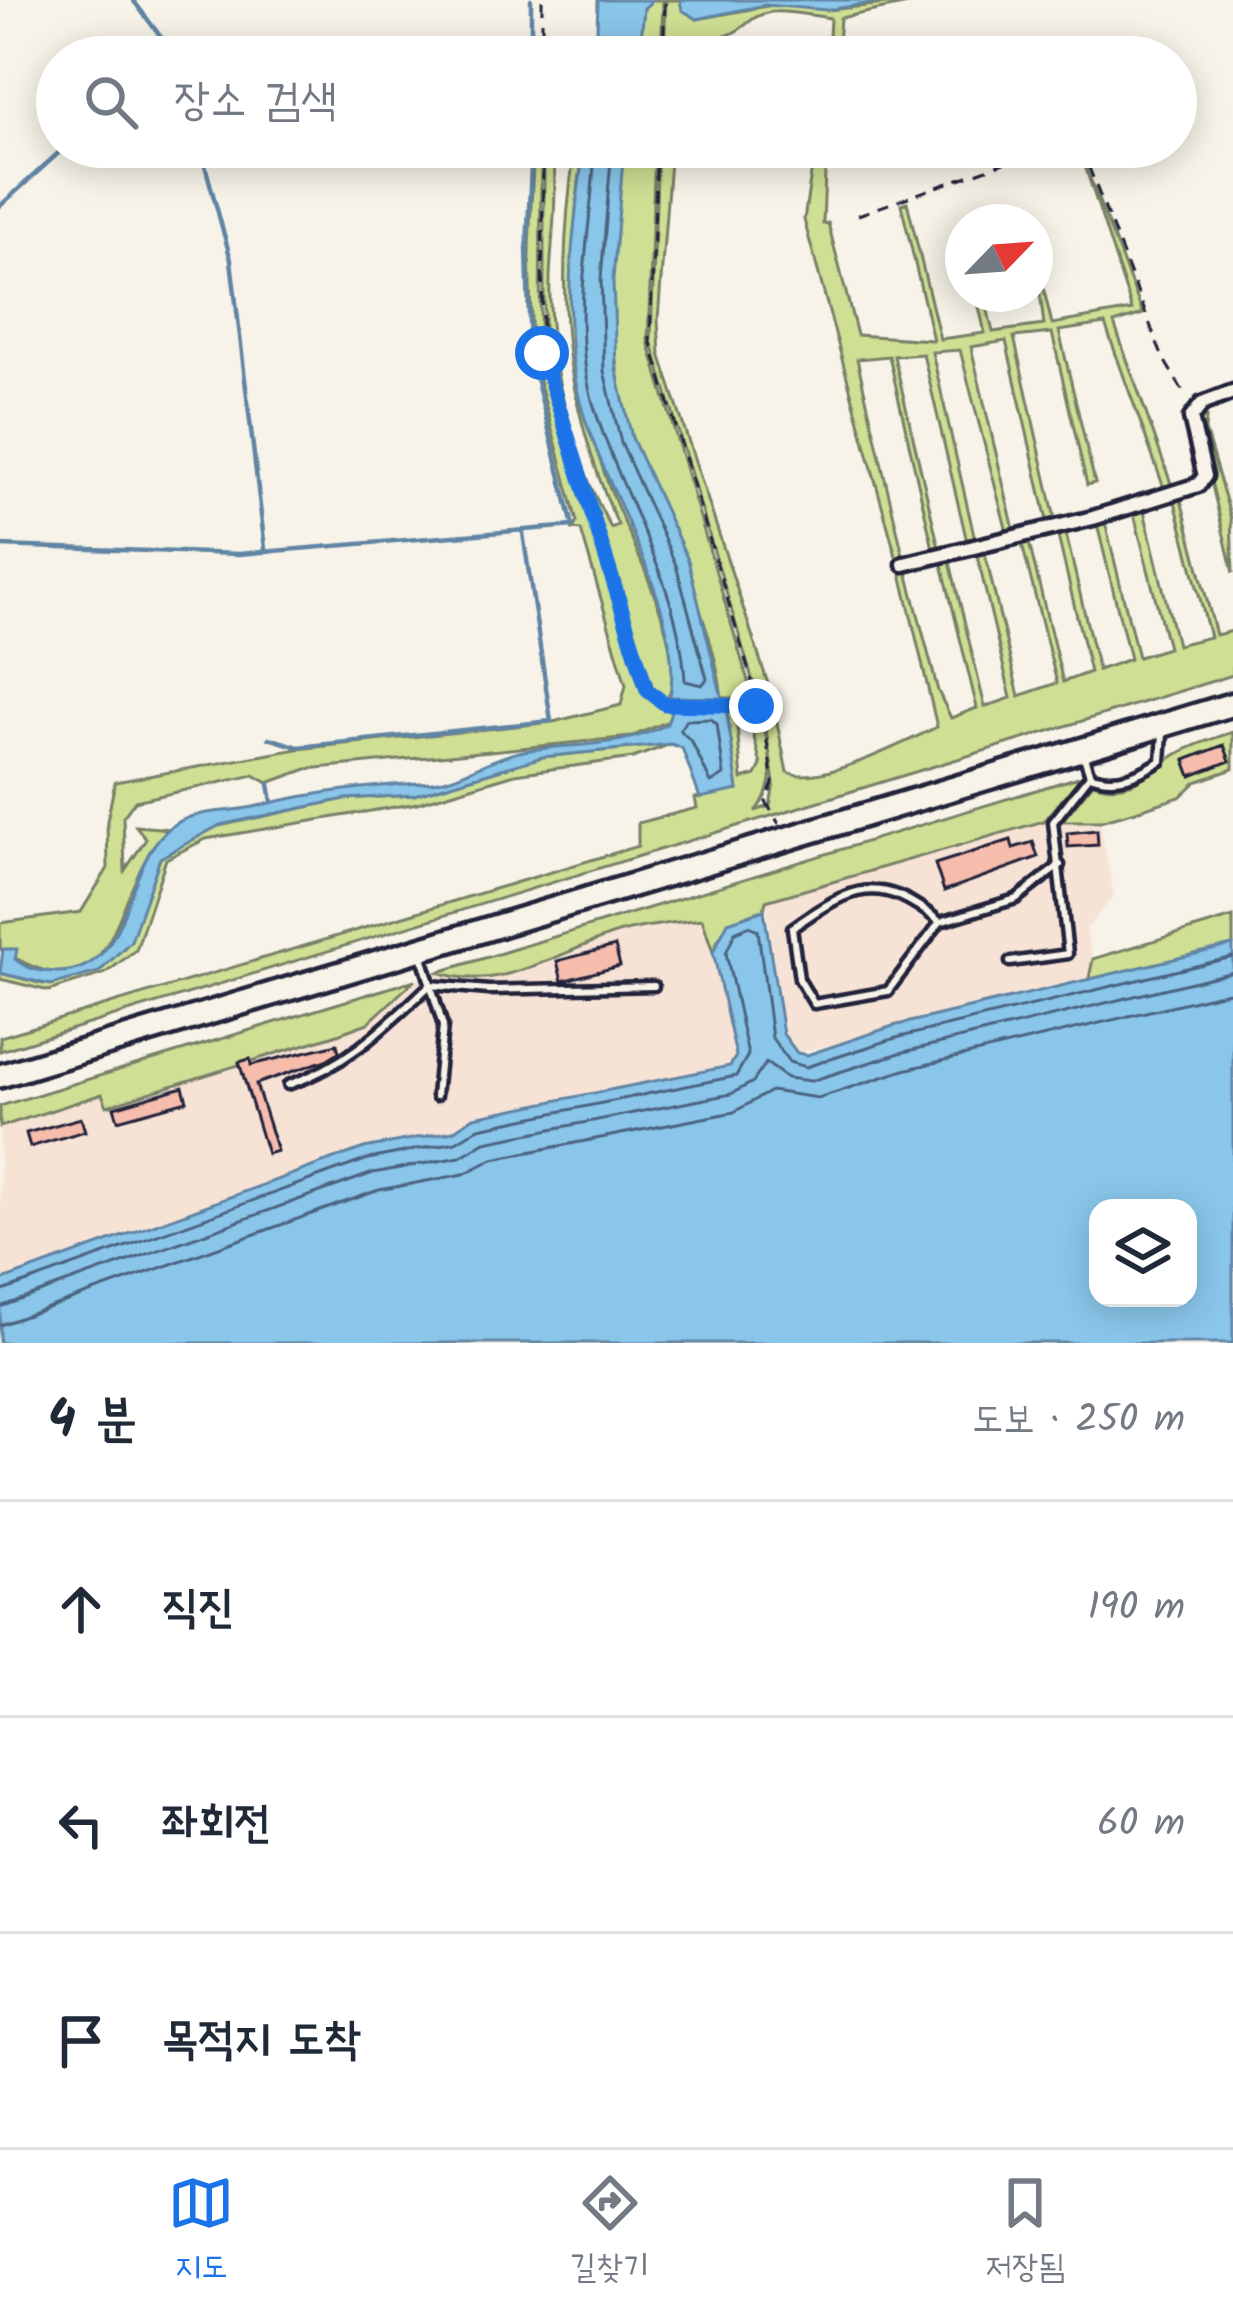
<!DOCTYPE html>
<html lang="ko">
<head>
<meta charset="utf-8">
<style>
  body { margin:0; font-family:Kalam,"Poor Story",sans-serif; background:#f2f2f3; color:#1f2937 }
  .controls { position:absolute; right:36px; bottom:36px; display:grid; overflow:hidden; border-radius:24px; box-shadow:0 6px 30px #0003 }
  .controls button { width:108px; height:108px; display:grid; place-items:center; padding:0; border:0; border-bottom:3px solid #e0e1e3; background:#fff; color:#1f2937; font:60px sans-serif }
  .compass { position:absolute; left:945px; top:204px; width:108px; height:108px; border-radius:50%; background:#fff; box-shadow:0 6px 30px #0003; rotate:65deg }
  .stop { position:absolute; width:36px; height:36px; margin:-27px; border:9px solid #1a73e8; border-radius:50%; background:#fff }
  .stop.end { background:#1a73e8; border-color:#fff; box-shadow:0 3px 12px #0008 }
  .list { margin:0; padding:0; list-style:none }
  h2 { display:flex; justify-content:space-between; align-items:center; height:156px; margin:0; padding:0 48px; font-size:51px }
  h2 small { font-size:39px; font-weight:400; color:#747a83 }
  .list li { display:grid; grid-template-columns:78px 1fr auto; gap:36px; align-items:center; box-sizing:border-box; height:216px; padding:0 48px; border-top:3px solid #e0e1e3 }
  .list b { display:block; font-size:45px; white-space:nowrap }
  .list em { font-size:39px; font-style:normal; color:#747a83 }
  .icon { flex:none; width:66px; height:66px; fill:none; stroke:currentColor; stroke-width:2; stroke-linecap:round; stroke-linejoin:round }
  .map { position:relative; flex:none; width:1233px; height:1343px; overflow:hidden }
  .search { position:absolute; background:#fff; box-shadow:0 6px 30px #0003; left:36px; right:36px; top:36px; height:132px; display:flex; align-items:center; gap:30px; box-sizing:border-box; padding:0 42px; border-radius:66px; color:#747a83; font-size:45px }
  .sheet { height:804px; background:#fff }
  nav { display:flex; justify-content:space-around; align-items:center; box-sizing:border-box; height:168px; border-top:3px solid #e0e1e3; background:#fff; font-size:33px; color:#747a83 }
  nav a { display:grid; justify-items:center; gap:6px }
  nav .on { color:#1a73e8 }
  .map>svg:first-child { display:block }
</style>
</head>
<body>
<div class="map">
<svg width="1233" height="1343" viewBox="0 0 1233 1343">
  <rect width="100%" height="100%" fill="#f7f3e8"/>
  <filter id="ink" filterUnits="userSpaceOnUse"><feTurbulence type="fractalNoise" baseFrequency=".00833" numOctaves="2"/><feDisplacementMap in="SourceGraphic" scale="24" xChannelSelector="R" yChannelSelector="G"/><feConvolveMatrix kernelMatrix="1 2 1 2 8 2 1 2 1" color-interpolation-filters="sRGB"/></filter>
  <g filter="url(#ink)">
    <path fill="#f7e3d6" d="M 1035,821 L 1100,821 L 1114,896 L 1086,929 L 1093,959 L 1088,983 L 797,1053 L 783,1034 L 766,901 Z
      M 703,919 L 736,1056 L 730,1066 L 474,1117 L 453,1131 L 372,1145 L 0,1281 L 0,1127 L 103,1094 L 107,1105 L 336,1035 L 404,993 L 415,980 L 438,972 L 454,978 L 494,977 L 621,932 Z"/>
    <path fill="#cfdf93" stroke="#788067" stroke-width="3" d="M 653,0 L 663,0 L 661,57 L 639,57 L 644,8 Z
      M 666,0 L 680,0 L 697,19 L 778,4 L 827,10 L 927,0 L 840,18 L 837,57 L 828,57 L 830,18 C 813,16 788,10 771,12 C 739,17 748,44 690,36 L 683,57 L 664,57 Z
      M 534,147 L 541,147 L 540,353 L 632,657 C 642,682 646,699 672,708 L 671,720 L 631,737 L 307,769 L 268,783 L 254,775 L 135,801 L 123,817 L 125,870 L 146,839 L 136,826 L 170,829 C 106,883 129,1031 0,949 L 0,923 L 81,912 L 108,868 L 107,821 L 115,782 L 297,749 L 553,722 L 621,705 L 626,685 L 581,530 L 573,529 L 577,522 L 532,354 L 529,248 Z
      M 544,147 L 553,147 C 557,186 554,220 551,259 C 544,350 568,449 611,528 L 618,525 C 560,393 555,288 575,147 L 584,147 C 564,270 567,385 615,501 C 632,543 694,663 665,702 L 649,689 L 636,656 L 550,386 L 544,353 Z
      M 624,147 L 655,147 L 648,341 L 753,698 L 722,698 C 711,607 659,524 632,438 C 603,345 611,243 624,147 Z
      M 658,147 L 671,147 L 658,320 L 660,354 L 771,693 L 787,772 C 819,787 905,742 937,727 L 900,569 L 906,568 L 938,691 L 951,718 L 977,708 L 941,560 L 949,558 L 985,707 L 1011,698 L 976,551 L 984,550 L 1019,696 L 1057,683 L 1021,540 L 1028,539 L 1063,682 L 1090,672 L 1057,532 L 1065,530 L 1098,670 L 1130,659 L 1096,520 L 1104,518 L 1138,657 L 1168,648 L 1133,510 L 1143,507 L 1177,645 L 1210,637 L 1174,498 L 1180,496 L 1216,635 L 1233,631 L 1233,675 L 0,1051 L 0,1037 L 638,846 L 638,823 L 697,808 L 695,798 L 738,790 L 726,706 L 735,706 L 742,779 L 756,775 L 761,765 L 746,706 L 755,706 C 769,737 782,784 755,811 L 770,806 L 774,783 L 765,722 L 651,340 Z
      M 815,147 L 826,147 L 823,224 L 828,223 L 857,335 L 933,340 L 901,204 L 907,202 L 940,339 L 985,333 L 976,294 L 984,294 L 993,332 L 1044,325 L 1035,253 L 1052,324 L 1132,310 L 1084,163 L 1143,314 L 1114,323 L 1173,489 L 1165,491 L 1105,324 L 1059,331 L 1095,483 L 1087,485 L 1052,333 L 1014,337 L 1056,523 L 1048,525 L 1006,341 L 971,347 L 1015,534 L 1008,536 L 960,350 L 932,352 L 976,544 L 968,546 L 923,354 L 894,356 L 940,552 L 934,553 L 889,356 L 857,359 L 904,559 L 897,560 L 804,220 Z
      M 1207,407 L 1205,430 L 1231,518 L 1233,573 L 1197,423 Z
      M 1233,732 L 1233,769 L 1196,782 L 1180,797 L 1136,811 L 1100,821 L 1062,821 L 1093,783 C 1134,797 1148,770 1179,753 C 1195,744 1215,738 1233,732 Z
      M 671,744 L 633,758 L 515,774 L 418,803 L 206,839 L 166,859 L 136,950 L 106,973 L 49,991 L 0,979 L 0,973 L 43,984 L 104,967 L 125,947 L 160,858 L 210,828 L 345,799 L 414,795 L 542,757 Z
      M 1082,776 L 1044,821 L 766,901 L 764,910 C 736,918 723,923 713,952 L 702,919 C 675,923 645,925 618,933 C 562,950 498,995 439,972 Z
      M 1233,917 L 1233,945 L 1088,983 L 1093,959 Z
      M 415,980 L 368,1023 L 335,1035 L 107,1106 L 102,1094 L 0,1127 L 0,1106 Z"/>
    <path fill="#8ac6ea" stroke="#6084a4" stroke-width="3" fill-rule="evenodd" d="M 598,0 L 653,0 L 644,8 L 639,57 L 596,57 Z
      M 680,0 L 891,0 L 827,10 L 765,5 L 697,19 L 682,10 Z
      M 584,147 L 624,147 L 613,280 L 616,369 L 632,438 L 688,560 L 722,698 L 670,697 C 685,607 603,490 580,402 C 560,321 573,229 584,147 Z
      M 726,706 L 738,790 L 700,798 L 682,748 L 671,744 L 542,757 L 414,795 L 345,799 L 220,825 L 160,858 L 131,941 L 99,972 L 51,985 L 0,973 L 3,949 L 17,949 L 15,959 C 28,970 40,971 57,972 C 143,972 115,842 190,817 C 214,809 239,812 262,805 C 317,791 376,786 432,782 C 462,779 492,756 524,751 C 570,743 626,748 667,724 L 672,708 Z
      M 764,910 L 783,1034 L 797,1053 L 807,1055 L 893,1026 L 1233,945 L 1233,1343 L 0,1343 L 0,1281 L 364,1148 L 453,1131 L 474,1117 L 730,1066 L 736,1056 L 713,952 L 728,922 ZM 1098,1208 L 1188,1208 L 1188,1298 L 1098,1298 Z"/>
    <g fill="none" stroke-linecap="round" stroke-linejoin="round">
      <path stroke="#4c6481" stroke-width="3" d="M 595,147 C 592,231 569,320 593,403 C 620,495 680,584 685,681 L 702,685 L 707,679 L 676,565 L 621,443 L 604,371 L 601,279 L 612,147
        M 711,719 L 717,724 L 724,775 L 711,783 L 692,742 L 680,730 L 686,720 Z
        M 0,1292 L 368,1159 L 456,1142 L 479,1128 L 736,1076 L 748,1055 L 726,953 L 735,932 L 749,926 L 758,930 L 772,1038 L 789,1062 L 806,1067 L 896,1038 L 1233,957
        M 0,1307 L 373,1173 L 460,1157 L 485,1142 L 731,1094 L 753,1082 L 766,1063 L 787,1078 L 811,1081 L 900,1053 L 1233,972
        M 0,1325 L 379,1190 L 464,1174 L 493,1159 L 734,1112 L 771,1091 L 818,1098 L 904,1070 L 1233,991"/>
      <path stroke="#6084a4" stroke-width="4.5" d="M 133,0 L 176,57
        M 531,0 L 531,57
        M 176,57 L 192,57
        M 200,147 L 231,260 L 265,549
        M 0,206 L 65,147
        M 0,546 L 239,554 L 573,526 L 530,354 L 527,248 L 532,147
        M 269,738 L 298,747 L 551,721 L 523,533
        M 269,784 L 272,802"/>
    </g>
    <path fill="#f6bdad" stroke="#22223b" stroke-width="3" d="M 1224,745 L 1230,761 L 1191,776 L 1185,760 Z
      M 1097,830 L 1098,845 L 1068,847 L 1067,833 Z
      M 1011,840 L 1013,848 L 1033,842 L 1038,857 L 944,891 L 935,864 Z
      M 615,946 L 620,966 L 562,981 L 557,961 Z
      M 337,1044 L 339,1052 L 326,1060 L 256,1084 L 277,1151 L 267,1154 L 239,1062 L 250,1059 L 251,1065 Z
      M 183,1087 L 187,1101 L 118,1120 L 114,1107 Z
      M 81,1118 L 85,1131 L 30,1147 L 26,1133 Z"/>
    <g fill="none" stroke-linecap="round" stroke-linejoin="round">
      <defs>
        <path id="service" d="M 1090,775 C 1117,785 1138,775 1161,761 L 1163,733
          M 940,922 L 888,991 L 814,1004 L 799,979 L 792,928 C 852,885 880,873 940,922 L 1016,899 L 1060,865
          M 421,953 L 443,1026 L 436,1096
          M 1010,962 L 1068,954 L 1053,822 L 1090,775 L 1083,754
          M 288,1085 C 348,1065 385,1027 430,985 L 489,990 L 654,986"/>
        <path id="minor" d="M 904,564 L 1093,518 L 1198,485 L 1205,476 L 1191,418 L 1202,404 L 1233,392"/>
        <path id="trunk" d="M 0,1076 L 1233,704"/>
      </defs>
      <use href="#service" stroke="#22223b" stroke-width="15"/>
      <use href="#minor" stroke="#22223b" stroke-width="21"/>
      <use href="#trunk" stroke="#22223b" stroke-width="30"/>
      <path stroke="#22223b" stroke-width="3" stroke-dasharray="12 9" stroke-linecap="butt" d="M 542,0 L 542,57
        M 663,57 L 665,0
        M 543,147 L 542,353 L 634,657 L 655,700 L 754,703
        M 657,147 L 650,340 L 764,722 L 773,783 L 766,802 L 779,824
        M 1081,147 L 1163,358 L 1187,398
        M 858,215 L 1049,147"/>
      <use href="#service" stroke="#f7f3e8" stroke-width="6"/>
      <use href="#minor" stroke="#f7f3e8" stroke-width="12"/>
      <use href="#trunk" stroke="#f7f3e8" stroke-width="21"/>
    </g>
  </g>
  <g fill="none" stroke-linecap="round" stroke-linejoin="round" filter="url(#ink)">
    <path stroke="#1a73e8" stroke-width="15" d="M 542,353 L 647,690 L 665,704 L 756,706"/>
  </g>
</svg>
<div class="controls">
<button><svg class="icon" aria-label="layers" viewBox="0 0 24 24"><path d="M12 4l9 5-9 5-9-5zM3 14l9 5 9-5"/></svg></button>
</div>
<svg class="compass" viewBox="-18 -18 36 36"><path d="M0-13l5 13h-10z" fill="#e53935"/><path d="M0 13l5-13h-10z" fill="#747a83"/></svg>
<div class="stop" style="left:542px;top:353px"></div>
<div class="stop end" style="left:756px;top:706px"></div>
<div class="search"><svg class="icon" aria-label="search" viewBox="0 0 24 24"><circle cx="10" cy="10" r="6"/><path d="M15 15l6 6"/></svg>장소 검색</div>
</div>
<section class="sheet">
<h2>4 분<small>도보 · 250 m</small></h2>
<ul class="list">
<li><svg class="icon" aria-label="ahead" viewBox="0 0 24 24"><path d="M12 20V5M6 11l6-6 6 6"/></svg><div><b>직진</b></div><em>190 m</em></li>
<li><svg class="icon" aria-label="left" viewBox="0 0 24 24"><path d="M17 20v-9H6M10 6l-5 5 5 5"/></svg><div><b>좌회전</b></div><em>60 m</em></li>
<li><svg class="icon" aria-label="arrive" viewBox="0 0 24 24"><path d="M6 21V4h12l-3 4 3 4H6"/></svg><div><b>목적지 도착</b></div></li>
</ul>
</section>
<nav>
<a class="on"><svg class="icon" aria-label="map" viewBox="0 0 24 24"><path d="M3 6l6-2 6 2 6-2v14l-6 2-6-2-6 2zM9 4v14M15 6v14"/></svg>지도</a>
<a><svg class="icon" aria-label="directions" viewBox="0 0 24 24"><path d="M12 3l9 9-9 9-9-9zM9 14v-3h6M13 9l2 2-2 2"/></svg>길찾기</a>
<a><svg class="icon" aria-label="saved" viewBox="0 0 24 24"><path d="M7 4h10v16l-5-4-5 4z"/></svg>저장됨</a>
</nav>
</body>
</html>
